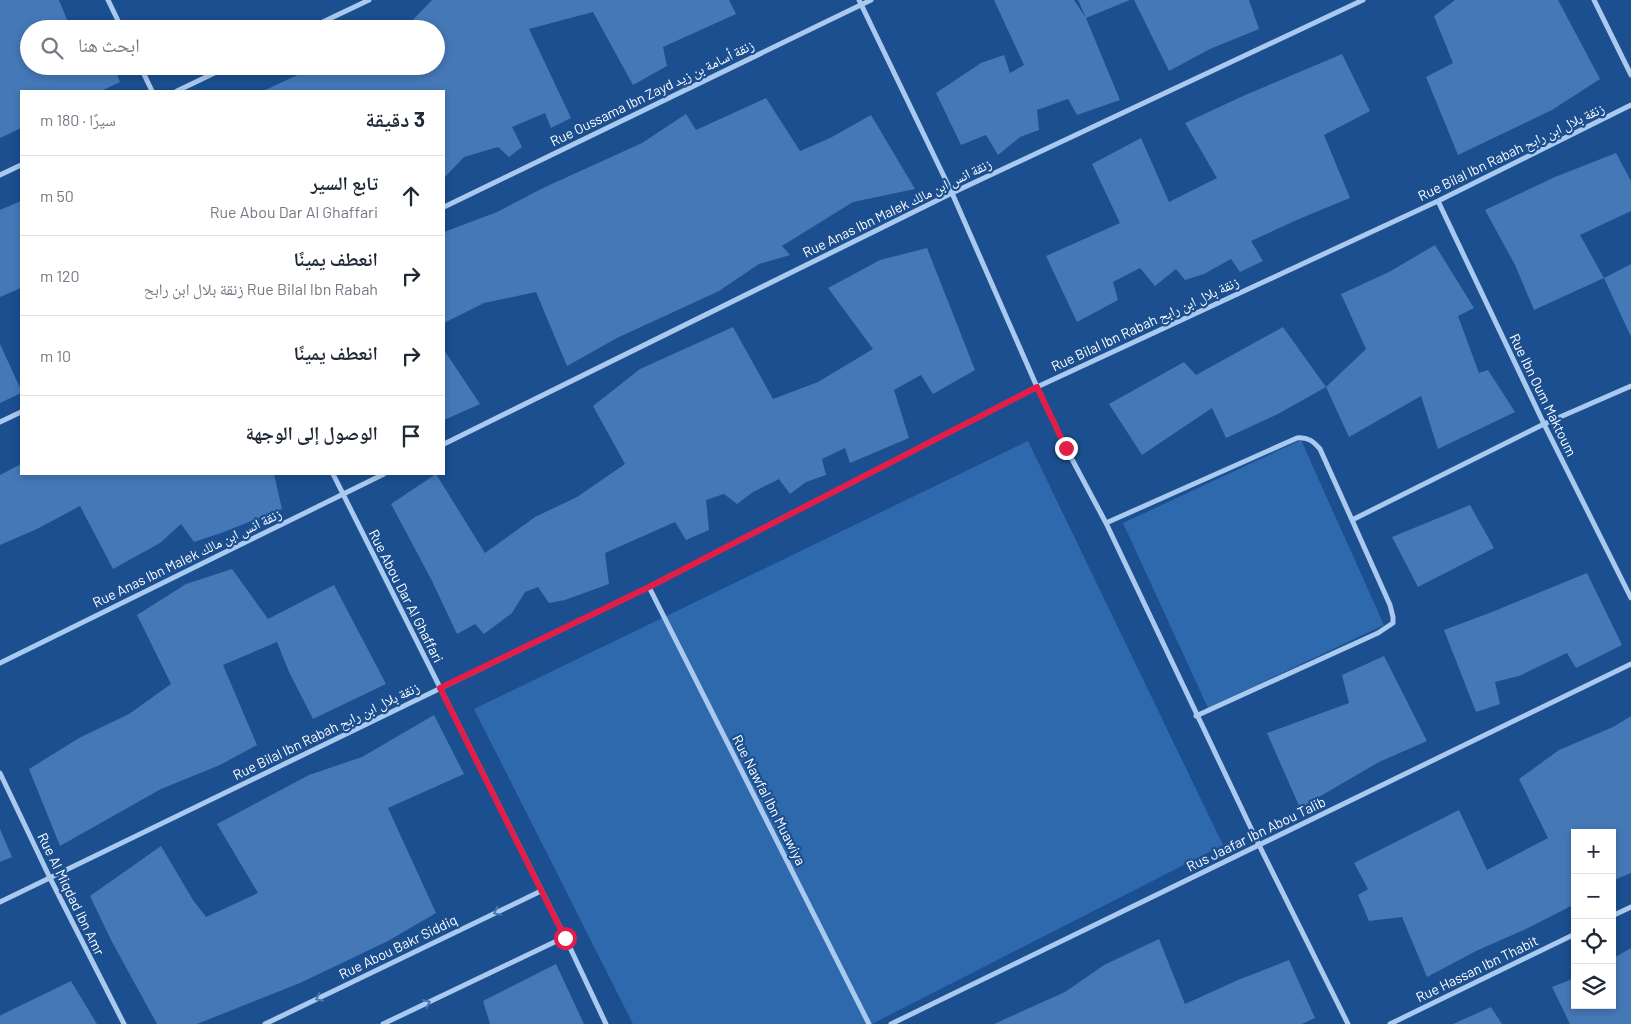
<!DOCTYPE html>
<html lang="ar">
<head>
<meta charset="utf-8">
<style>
  body { margin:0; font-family:Barlow,"Noto Naskh Arabic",sans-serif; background:#f6f6f7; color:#1f2937; direction:rtl }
  .controls { position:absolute; right:15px; bottom:15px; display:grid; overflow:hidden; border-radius:0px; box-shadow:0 2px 8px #0003 }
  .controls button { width:45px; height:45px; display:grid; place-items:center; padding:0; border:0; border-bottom:1px solid #e0e1e3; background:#fff; color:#1f2937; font:25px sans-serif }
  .stop { position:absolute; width:15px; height:15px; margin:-11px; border:4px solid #e11d48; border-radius:50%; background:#fff }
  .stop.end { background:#e11d48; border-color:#fff; box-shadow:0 1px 5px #0008 }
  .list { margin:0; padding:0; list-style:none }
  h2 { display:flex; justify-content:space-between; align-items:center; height:65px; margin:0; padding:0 20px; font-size:21px }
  h2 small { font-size:16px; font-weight:400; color:#747a83 }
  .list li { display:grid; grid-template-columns:32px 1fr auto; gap:15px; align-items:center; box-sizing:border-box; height:80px; padding:0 20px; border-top:1px solid #e0e1e3 }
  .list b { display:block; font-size:19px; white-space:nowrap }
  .list p { margin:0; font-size:16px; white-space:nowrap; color:#747a83 }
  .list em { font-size:16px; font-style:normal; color:#747a83 }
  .icon { flex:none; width:28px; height:28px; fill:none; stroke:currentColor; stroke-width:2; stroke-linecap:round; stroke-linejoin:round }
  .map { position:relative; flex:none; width:1631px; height:1024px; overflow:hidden; direction:ltr }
  .search { position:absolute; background:#fff; box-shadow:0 2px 8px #0003; left:20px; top:20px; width:425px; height:55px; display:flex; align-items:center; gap:12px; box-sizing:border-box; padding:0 18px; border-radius:28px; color:#747a83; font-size:19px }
  .panel { position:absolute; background:#fff; box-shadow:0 2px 8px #0003; left:20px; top:90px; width:425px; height:385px; border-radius:0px; direction:rtl }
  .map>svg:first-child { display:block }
</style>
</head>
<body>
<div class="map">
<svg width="1631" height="1024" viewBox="0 0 1631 1024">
  <rect width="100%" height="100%" fill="#1b4f8f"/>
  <path fill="#2e69ad" d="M 1301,440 L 1384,625 L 1208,708 L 1123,523 Z
    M 1028,441 L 1223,845 L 872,1024 L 633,1024 L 474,709 Z"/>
  <path fill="#4478b7" d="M 0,0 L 59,0 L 71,29 L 29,29 L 29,66 L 114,66 L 120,82 L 101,91 L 21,91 L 21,128 L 0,138 Z
    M 432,0 L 729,0 L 736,14 L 663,47 L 667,66 L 633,85 L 593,12 L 529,29 L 571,118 L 551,128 L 545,113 L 512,127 L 522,147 L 509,157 L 498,147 L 464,157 L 444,178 L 444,91 L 263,91 L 317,66 L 436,66 L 436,29 L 404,29 Z
    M 994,0 L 1074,0 L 1086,18 L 1120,100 L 1077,115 L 1068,99 L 1037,110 L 1039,130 L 1020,137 L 998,155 L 986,135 L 961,145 L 936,93 L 981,63 L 1004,55 L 1010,73 L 1024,65 Z
    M 1078,0 L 1130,0 L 1086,18 Z
    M 1134,0 L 1249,0 L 1259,29 L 1210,49 L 1169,71 Z
    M 1455,0 L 1558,0 L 1600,79 L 1552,110 L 1458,155 L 1426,77 L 1453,63 L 1434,16 Z
    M 1342,54 L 1370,111 L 1324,135 L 1350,198 L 1299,219 L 1251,241 L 1263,261 L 1240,272 L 1231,259 L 1204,274 L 1185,280 L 1176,269 L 1155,286 L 1140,268 L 1113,282 L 1118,300 L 1077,322 L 1046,256 L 1120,223 L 1092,164 L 1141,138 L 1169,202 L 1217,178 L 1185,123 L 1243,96 Z
    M 766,98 L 800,151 L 830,138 L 871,115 L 915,189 L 853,202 L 782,246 L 790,255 L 759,264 L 719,291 L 617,338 L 567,366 L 536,292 L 484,303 L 444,323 L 444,232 L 497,212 L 543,188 L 642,143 L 686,114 L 696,130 Z
    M 1616,153 L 1631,181 L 1631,211 L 1580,235 L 1604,278 L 1631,264 L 1631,337 L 1604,278 L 1534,310 L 1515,265 L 1485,210 L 1555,177 Z
    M 21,201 L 21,288 L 0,297 L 0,210 Z
    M 1435,245 L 1474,308 L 1458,316 L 1479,373 L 1488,370 L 1515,412 L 1438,449 L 1421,396 L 1349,437 L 1326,387 L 1278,414 L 1226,438 L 1212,408 L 1142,455 L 1109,404 L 1184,362 L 1196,375 L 1283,327 L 1326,387 L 1366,349 L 1341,294 L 1389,272 Z
    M 927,248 L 975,370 L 933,394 L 921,375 L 894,390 L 909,438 L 850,463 L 845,448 L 822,459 L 826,475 L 806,482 L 790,494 L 779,479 L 753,492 L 737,504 L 724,494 L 706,500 L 709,530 L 686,540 L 675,522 L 605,553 L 609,584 L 565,600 L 549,603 L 538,587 L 525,592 L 512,613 L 484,634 L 475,624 L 457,634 L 431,579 L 391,504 L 436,474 L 485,553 L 535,517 L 577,497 L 625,464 L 593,406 L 640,369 L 733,327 L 773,399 L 818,382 L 873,349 L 828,288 L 880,260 Z
    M 0,344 L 21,390 L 21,393 L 0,403 Z
    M 444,350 L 480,404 L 444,420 Z
    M 21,464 L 21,474 L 274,474 L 282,509 L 221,533 L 194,542 L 181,524 L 160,543 L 113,569 L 80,506 L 37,529 L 0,545 L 0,475 Z
    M 1470,505 L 1494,548 L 1418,587 L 1392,537 Z
    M 232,569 L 268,619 L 334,585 L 386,684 L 313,719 L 289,672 L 277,642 L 223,665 L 257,745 L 220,765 L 161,789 L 60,846 L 29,769 L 79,738 L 129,714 L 171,684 L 137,615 L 186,584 Z
    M 1587,573 L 1622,645 L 1576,668 L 1567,653 L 1519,676 L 1495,682 L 1500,704 L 1476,712 L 1444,630 L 1492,612 Z
    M 1384,656 L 1427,741 L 1379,762 L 1300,808 L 1267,733 L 1349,703 L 1342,675 Z
    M 434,715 L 464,774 L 388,808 L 436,913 L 388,941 L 300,983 L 197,1024 L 157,1024 L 111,940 L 90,896 L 161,846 L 193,900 L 206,917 L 258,893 L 217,824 L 309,775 L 362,757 Z
    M 1631,716 L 1631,873 L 1612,881 L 1612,833 L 1575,833 L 1575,904 L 1528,928 L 1476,951 L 1427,977 L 1402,917 L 1369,921 L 1358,895 L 1368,889 L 1354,863 L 1459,810 L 1487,870 L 1548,838 L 1519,779 L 1559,750 L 1613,727 Z
    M 0,829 L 12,857 L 0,862 Z
    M 1159,939 L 1185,1004 L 1238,980 L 1289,960 L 1315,1018 L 1302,1024 L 994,1024 L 1065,992 L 1104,965 Z
    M 1631,948 L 1631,1024 L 1570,1024 L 1552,987 L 1575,978 L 1575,1005 L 1612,1005 L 1612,959 Z
    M 556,964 L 584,1024 L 490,1024 L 483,1001 Z
    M 71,981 L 97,1024 L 0,1024 L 0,1016 L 1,1015 Z
    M 1491,1007 L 1502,1024 L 1453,1024 Z"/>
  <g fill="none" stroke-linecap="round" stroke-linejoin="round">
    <path stroke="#a9c9ee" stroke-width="5" d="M 108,0 L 122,29
      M 859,0 L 952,193 L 1037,387 L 1066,448 L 1106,523 L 1259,845 L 1348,1024
      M 1594,0 L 1631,75
      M 308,29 L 369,0
      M 140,66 L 152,91
      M 177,91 L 229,66
      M 0,175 L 21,165
      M 1438,201 L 1544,424 L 1631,598
      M 444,207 L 871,0
      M 0,422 L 21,412
      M 444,444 L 952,193 L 1363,0
      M 333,474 L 565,937 L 606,1024
      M 1106,523 L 1297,438 C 1308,437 1313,441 1320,449 L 1352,520 L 1544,424 L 1631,386
      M 649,587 L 869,1024
      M 0,663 L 384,474
      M 1196,716 L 1378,633 L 1393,623 L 1393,617 L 1390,605 L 1352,520
      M 0,773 L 50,878 L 124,1024
      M 0,902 L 649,587 L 1037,387 L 1438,201 L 1631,105
      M 1612,916 L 1631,907
      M 265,1024 L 541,891
      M 383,1024 L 565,937
      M 891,1024 L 1631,664
      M 1390,1024 L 1575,934"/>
  </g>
  <defs><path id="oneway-chevron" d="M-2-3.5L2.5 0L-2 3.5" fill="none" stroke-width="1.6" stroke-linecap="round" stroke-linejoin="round" transform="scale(1.25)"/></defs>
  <g stroke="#4674ac">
    <use href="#oneway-chevron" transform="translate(497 912) rotate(154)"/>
    <use href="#oneway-chevron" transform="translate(319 998) rotate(154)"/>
    <use href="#oneway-chevron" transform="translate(427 1003) rotate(-25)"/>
  </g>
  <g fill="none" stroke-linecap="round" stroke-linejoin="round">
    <path stroke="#e11d48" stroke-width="6" d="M 565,938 L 440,688 L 649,587 L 1037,387 L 1066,448"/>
  </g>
  <g text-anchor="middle" stroke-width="4.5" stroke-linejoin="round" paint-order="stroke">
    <g font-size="14" fill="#fff" stroke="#1b4f8f">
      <text transform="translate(652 93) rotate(-26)" y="5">Rue Oussama Ibn Zayd زنقة أسامة بن زيد</text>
      <text transform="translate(1511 152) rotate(-26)" y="5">Rue Bilal Ibn Rabah زنقة بلال ابن رابح</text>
      <text transform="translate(897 208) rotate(-26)" y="5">Rue Anas Ibn Malek زنقة انس ابن مالك</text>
      <text transform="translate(1145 324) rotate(-25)" y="5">Rue Bilal Ibn Rabah زنقة بلال ابن رابح</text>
      <text transform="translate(1543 395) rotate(64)" y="5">Rue Ibn Oum Maktoum</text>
      <text transform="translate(187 558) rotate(-26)" y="5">Rue Anas Ibn Malek زنقة انس ابن مالك</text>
      <text transform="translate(406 596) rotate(63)" y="5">Rue Abou Dar Al Ghaffari</text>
      <text transform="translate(326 731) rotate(-26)" y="5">Rue Bilal Ibn Rabah زنقة بلال ابن رابح</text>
      <text transform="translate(769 800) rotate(63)" y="5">Rue Nawfal Ibn Muawiya</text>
      <text transform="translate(1256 834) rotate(-26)" y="5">Rus Jaafar Ibn Abou Talib</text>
      <text transform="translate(71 894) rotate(64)" y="5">Rue Al Miqdad Ibn Amr</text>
      <text transform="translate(398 947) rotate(-26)" y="5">Rue Abou Bakr Siddiq</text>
      <text transform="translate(1477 969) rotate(-26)" y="5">Rue Hassan Ibn Thabit</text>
    </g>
  </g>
</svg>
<div class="controls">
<button>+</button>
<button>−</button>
<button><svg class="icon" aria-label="locate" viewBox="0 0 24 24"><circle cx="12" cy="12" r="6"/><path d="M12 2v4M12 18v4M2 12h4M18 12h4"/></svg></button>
<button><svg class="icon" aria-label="layers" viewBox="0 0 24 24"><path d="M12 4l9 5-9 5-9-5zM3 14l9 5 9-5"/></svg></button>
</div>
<div class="stop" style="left:565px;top:938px"></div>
<div class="stop end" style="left:1066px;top:448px"></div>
<div class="search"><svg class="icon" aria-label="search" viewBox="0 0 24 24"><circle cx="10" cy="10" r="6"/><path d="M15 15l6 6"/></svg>ابحث هنا</div>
<section class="panel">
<h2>3 دقيقة<small>سيرًا · 180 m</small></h2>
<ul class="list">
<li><svg class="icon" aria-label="ahead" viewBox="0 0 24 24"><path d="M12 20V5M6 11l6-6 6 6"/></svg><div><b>تابع السير</b><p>Rue Abou Dar Al Ghaffari</p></div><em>50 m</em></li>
<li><svg class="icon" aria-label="right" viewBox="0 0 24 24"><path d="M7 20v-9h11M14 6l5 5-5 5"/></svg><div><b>انعطف يمينًا</b><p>Rue Bilal Ibn Rabah زنقة بلال ابن رابح</p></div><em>120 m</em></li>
<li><svg class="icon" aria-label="right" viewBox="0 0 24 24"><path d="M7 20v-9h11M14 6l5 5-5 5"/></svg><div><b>انعطف يمينًا</b></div><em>10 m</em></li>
<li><svg class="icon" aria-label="arrive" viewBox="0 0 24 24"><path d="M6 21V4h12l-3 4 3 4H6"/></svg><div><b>الوصول إلى الوجهة</b></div></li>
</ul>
</section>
</div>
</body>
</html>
